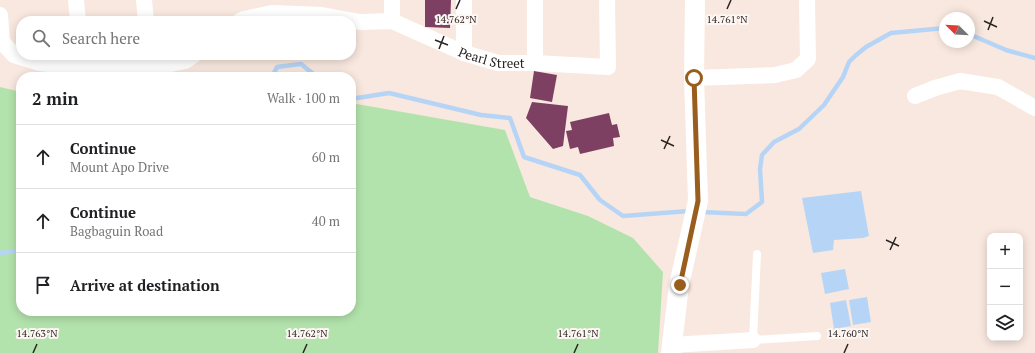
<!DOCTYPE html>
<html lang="en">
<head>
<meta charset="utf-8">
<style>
  body { margin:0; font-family:"PT Serif",serif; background:#f2f2f2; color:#202124 }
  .controls { position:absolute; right:12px; bottom:12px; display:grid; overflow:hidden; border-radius:8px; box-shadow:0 2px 10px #0003 }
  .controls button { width:36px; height:36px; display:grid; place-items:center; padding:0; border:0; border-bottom:1px solid #e0e0e0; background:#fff; color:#202124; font:20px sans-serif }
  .compass { position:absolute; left:939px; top:12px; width:36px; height:36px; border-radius:50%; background:#fff; box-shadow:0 2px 10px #0003; rotate:294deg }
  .stop { position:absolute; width:12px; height:12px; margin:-9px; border:3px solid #995e1e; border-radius:50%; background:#fff }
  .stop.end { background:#995e1e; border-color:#fff; box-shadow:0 1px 4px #0008 }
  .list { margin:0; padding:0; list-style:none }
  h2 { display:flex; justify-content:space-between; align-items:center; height:52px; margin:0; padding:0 16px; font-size:17px }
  h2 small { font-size:13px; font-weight:400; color:#757577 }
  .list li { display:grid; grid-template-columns:26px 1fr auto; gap:12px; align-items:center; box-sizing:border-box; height:64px; padding:0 16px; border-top:1px solid #e0e0e0 }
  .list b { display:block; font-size:15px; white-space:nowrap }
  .list p { margin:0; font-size:13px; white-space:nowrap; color:#757577 }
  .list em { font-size:13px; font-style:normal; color:#757577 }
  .icon { flex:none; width:22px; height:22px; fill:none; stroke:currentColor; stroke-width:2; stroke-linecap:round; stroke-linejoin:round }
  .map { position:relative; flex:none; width:1035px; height:353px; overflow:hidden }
  .search { position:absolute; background:#fff; box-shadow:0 2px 10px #0003; left:16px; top:16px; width:340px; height:44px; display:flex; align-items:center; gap:10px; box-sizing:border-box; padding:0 14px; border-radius:16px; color:#757577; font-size:15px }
  .panel { position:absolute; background:#fff; box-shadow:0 2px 10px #0003; left:16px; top:72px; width:340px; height:244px; border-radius:16px }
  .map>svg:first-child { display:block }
</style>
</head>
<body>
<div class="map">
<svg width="1035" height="353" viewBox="0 0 1035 353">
  <rect width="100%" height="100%" fill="#f9e8df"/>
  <path fill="#b3e3ac" d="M 0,87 L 21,92 L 21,311 L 351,311 L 351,103 L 505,130 L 530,197 L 588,216 L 633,238 L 663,272 L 658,353 L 0,353 Z"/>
  <path fill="#b6d5f6" d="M 861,191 L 869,236 L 863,238 L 834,240 L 833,250 L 813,253 L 802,198 Z
    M 845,269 L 849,289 L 825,294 L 821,273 Z
    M 867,297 L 871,322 L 853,325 L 849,300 Z
    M 846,300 L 851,326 L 834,329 L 830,303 Z"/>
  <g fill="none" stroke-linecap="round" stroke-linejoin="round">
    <path stroke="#b6d5f6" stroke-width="4.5" d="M 969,34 L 1006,50 L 1035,58
      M 272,77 L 277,67 L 301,64 L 317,77
      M 351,99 L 389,93 L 481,115 L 510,118 L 524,157 L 580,175 L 600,200 L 623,216 L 689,211
      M 701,212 L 746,214 L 762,202 L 760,169 L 762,155 L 774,142 L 799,129 L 824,105 L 843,77 L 849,62 L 855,56 L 866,47 L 891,33 L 945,28
      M 0,253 L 21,250"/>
  </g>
  <path fill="#7e4062" d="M 425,0 L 451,0 L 450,28 L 425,27 Z
    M 534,71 L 557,75 L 552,102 L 530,98 Z
    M 532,102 L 568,106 L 563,146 L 553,149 L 526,118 Z
    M 609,113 L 612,125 L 617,124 L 620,137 L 613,138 L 614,146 L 580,154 L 578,147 L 570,149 L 566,131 L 572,130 L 570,122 Z"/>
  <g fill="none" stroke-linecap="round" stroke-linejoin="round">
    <path stroke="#fff" stroke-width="8" d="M 757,254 L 753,340 L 817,336"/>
    <g stroke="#fff" stroke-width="16">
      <path d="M 76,0 L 78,21"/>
      <path d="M 144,0 L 146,21"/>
      <path d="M 392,0 L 392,21"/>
      <path d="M 464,0 L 464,53"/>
      <path d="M 0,15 L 2,42 L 14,55 L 40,63 L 65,66 L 152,68 L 185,61 L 194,55"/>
      <path id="s1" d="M 240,21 L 244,19 L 272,13 L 322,15 L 360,22 L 392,21 L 464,53 L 498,63 L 535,63 L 608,67 L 607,0"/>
      <path d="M 535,63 L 535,0"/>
      <path d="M 694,78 L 775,75 L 796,70 L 808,59 L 807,0"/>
      <path d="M 915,96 L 935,88 L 960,81 L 998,87 L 1035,108"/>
      <path d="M 672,345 L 753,340"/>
    </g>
    <path stroke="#fff" stroke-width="20" d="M 671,353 L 679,285 L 698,201 L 694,78 L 695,0"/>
  </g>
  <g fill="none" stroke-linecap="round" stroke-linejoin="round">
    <path stroke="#995e1e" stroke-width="5" d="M 680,285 L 698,201 L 694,78"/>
  </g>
  <path fill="none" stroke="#2b2522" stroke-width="1.5" d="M 456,9 L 460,0M 727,9 L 731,0M 984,21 L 997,27M 988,30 L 993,17M 435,40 L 448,45M 439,49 L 444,36M 661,140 L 674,146M 664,149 L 670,136M 886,240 L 899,246M 890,250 L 896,237M 33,353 L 37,344M 303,353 L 307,344M 574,353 L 578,344M 844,353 L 848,344"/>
  <g text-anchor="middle" stroke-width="4" stroke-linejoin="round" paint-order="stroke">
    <g font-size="13" fill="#2b2522" stroke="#fef7f4">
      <text dy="5" stroke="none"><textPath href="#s1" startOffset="261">Pearl Street</textPath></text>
    </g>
  </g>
  <g font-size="10" text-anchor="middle" fill="#2b2522" stroke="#fef7f4" stroke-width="4" stroke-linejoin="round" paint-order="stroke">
    <text x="456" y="23">14.762°N</text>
    <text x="727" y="23">14.761°N</text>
    <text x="37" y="337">14.763°N</text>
    <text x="307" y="337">14.762°N</text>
    <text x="578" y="337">14.761°N</text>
    <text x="848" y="337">14.760°N</text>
  </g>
</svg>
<div class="controls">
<button>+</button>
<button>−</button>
<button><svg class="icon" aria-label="layers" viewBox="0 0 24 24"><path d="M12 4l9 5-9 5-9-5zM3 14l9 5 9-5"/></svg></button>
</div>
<svg class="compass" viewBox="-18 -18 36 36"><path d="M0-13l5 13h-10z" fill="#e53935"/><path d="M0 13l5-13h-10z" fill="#757577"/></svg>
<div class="stop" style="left:694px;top:78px"></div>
<div class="stop end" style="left:680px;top:285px"></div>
<div class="search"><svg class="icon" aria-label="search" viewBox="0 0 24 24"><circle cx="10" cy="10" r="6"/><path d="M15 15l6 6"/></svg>Search here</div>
<section class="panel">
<h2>2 min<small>Walk · 100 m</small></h2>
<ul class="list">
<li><svg class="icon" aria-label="ahead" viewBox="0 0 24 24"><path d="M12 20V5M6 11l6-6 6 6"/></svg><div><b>Continue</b><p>Mount Apo Drive</p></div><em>60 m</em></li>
<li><svg class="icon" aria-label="ahead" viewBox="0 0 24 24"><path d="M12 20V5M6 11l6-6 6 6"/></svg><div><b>Continue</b><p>Bagbaguin Road</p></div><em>40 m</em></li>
<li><svg class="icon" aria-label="arrive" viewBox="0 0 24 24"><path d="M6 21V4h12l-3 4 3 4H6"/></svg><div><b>Arrive at destination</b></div></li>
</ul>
</section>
</div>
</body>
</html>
